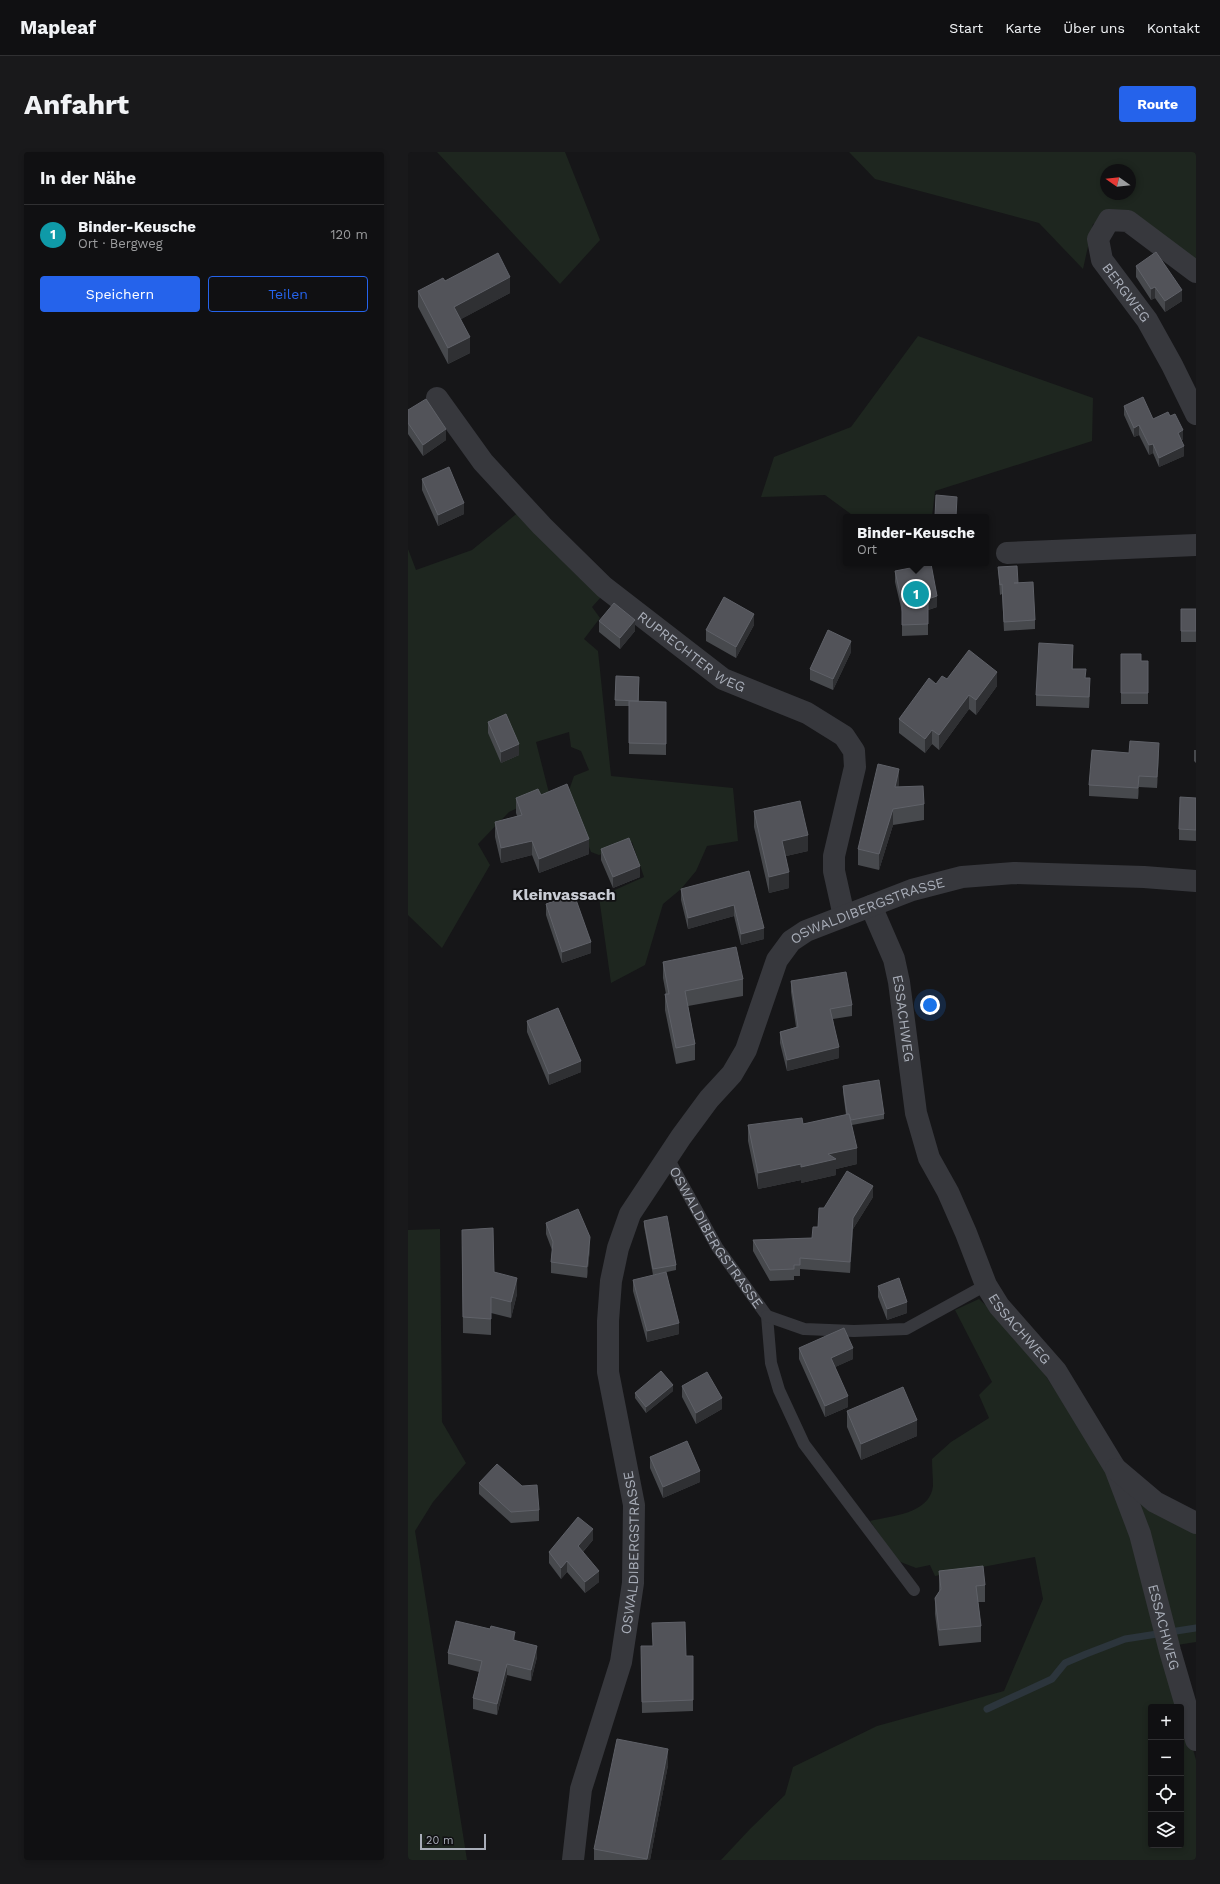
<!DOCTYPE html>
<html lang="de">
<head>
<meta charset="utf-8">
<style>
  body { margin:0; font-family:"Work Sans",sans-serif; background:#19191b; color:#f1f3f6 }
  .controls { position:absolute; right:12px; bottom:12px; display:grid; overflow:hidden; border-radius:4px; box-shadow:0 2px 6px #0003 }
  .controls button { width:36px; height:36px; display:grid; place-items:center; padding:0; border:0; border-bottom:1px solid #303032; background:#101012; color:#f1f3f6; font:20px sans-serif }
  .compass { position:absolute; left:692px; top:12px; width:36px; height:36px; border-radius:50%; background:#101012; box-shadow:0 2px 6px #0003; rotate:284deg }
  .scale { position:absolute; left:12px; bottom:10px; width:66px; box-sizing:border-box; padding-left:4px; border:2px solid #a8adb8; border-top:0; font-size:11px; line-height:14px; white-space:nowrap; color:#a8adb8; -webkit-text-stroke:3px #111113; paint-order:stroke }
  .you { position:absolute; left:522px; top:853px; width:14px; height:14px; margin:-10px; border:3px solid #fff; border-radius:50%; background:#1a73e8; box-shadow:0 0 0 6px #1a73e833 }
  .badge { display:grid; place-items:center; width:26px; height:26px; border-radius:50%; background:#2563eb; color:#fff; font-size:13px; font-weight:700 }
  .pin { position:absolute; translate:-50% -50%; border:2px solid #fff; box-shadow:0 1px 4px #0006 }
  .popup { position:absolute; left:435px; top:362px; width:146px; height:52px; box-sizing:border-box; display:grid; place-content:center; border-radius:4px; background:#101012; filter:drop-shadow(0 1px 3px #0005); font-size:13px; white-space:nowrap; color:#9c9d9f }
  .popup b { font-size:15px; color:#f1f3f6 }
  .popup::after { content:''; position:absolute; left:50%; top:100%; margin-left:-8px; border:8px solid transparent; border-top-color:#101012 }
  .list { margin:0; padding:0; list-style:none }
  h2 { display:flex; justify-content:space-between; align-items:center; height:52px; margin:0; padding:0 16px; font-size:17px }
  h2 small { font-size:13px; font-weight:400; color:#9c9d9f }
  .list li { display:grid; grid-template-columns:26px 1fr auto; gap:12px; align-items:center; box-sizing:border-box; height:60px; padding:0 16px; border-top:1px solid #303032 }
  .list b { display:block; font-size:15px; white-space:nowrap }
  .list p { margin:0; font-size:13px; white-space:nowrap; color:#9c9d9f }
  .list em { font-size:13px; font-style:normal; color:#9c9d9f }
  .actions { display:flex; gap:8px; padding:12px 16px }
  .actions a { flex:1; padding:9px 0; border:1px solid #2563eb; border-radius:4px; text-align:center; font-size:14px; color:#2563eb }
  .actions .main { background:#2563eb; color:#fff }
  .icon { flex:none; width:22px; height:22px; fill:none; stroke:currentColor; stroke-width:2; stroke-linecap:round; stroke-linejoin:round }
  .map { position:relative; flex:none; width:788px; height:1708px; overflow:hidden; border-radius:4px }
  header { display:flex; align-items:center; gap:24px; box-sizing:border-box; height:56px; padding:0 20px; background:#101012; border-bottom:1px solid #303032 }
  header strong { font-size:19px }
  nav { display:flex; gap:22px; margin-inline-start:auto; font-size:14px }
  .intro { display:flex; align-items:center; justify-content:space-between; box-sizing:border-box; height:96px; padding:0 24px }
  h1 { margin:0; font-size:28px }
  .button { padding:10px 18px; border-radius:4px; background:#2563eb; color:#fff; font-size:14px; font-weight:700 }
  main { display:flex; gap:24px; padding:0 24px }
  aside { flex:1; background:#101012; border-radius:4px; box-shadow:0 2px 6px #0003 }
  .map>svg:first-child { display:block }
</style>
</head>
<body>
<header>
<strong>Mapleaf</strong>
<nav><a>Start</a><a>Karte</a><a>Über uns</a><a>Kontakt</a></nav>
</header>
<div class="intro"><h1>Anfahrt</h1><a class="button">Route</a></div>
<main>
<aside>
<h2>In der Nähe<small></small></h2>
<ul class="list">
<li><span class="badge" style="background:#0f9aa8">1</span><div><b>Binder-Keusche</b><p>Ort · Bergweg</p></div><em>120 m</em></li>
</ul>
<div class="actions"><a class="main">Speichern</a><a>Teilen</a></div>
</aside>
<div class="map">
<svg width="788" height="1708" viewBox="0 0 788 1708">
  <rect width="100%" height="100%" fill="#161618"/>
  <path fill="#1e261f" fill-rule="evenodd" d="M 29,0 L 157,0 L 192,88 L 152,132 Z
    M 441,0 L 788,0 L 788,113 L 712,62 L 685,72 L 675,117 L 631,71 L 467,27 ZM 698,18 L 722,18 L 722,42 L 698,42 Z
    M 510,184 L 685,246 L 684,289 L 527,339 L 524,365 L 447,365 L 417,343 L 353,345 L 366,305 L 443,275 Z
    M 112,359 L 194,444 L 184,455 L 192,466 L 176,487 L 190,499 L 203,624 L 325,636 L 330,689 L 299,694 L 288,719 L 273,737 L 255,752 L 237,813 L 203,831 L 191,745 L 236,725 L 224,690 L 191,703 L 183,700 L 160,641 L 166,624 L 181,618 L 173,599 L 163,595 L 161,580 L 128,590 L 141,641 L 101,660 L 70,692 L 82,713 L 34,796 L 0,763 L 0,397 L 8,418 L 64,398 Z
    M 32,1077 L 34,1270 L 58,1311 L 25,1350 L 7,1379 L 59,1708 L 0,1708 L 0,1078 Z
    M 571,1147 L 613,1186 L 694,1310 L 736,1421 L 788,1608 L 788,1708 L 313,1708 L 343,1676 L 377,1643 L 385,1615 L 469,1574 L 596,1539 L 635,1447 L 627,1405 L 527,1424 L 522,1413 L 508,1416 L 490,1409 L 462,1369 C 483,1364 522,1362 525,1334 C 525,1325 524,1316 524,1307 L 543,1290 L 581,1266 L 571,1243 L 584,1230 L 547,1158 ZM 743,1555 L 773,1555 L 773,1693 L 743,1693 Z
    M 724,1338 L 788,1378 L 788,1490 L 769,1493 Z"/>
  <g fill="none" stroke-linecap="round" stroke-linejoin="round">
    <path stroke="#2c353c" stroke-width="7" d="M 579,1557 L 644,1527 L 657,1511 L 678,1502 L 717,1487 L 788,1476"/>
    <g stroke="#37383d" stroke-width="12">
      <path id="s1" d="M 260,1006 L 309,1095 L 359,1164 L 363,1211 L 371,1238 L 396,1292 L 506,1438"/>
      <path d="M 359,1164 L 396,1177 L 446,1179 L 498,1177 L 578,1133"/>
    </g>
    <g stroke="#37383d" stroke-width="22">
      <path id="s2" d="M 788,120 L 720,69 L 701,68 L 690,87 L 694,108 L 739,168 L 764,213 L 788,262"/>
      <path id="s3" d="M 29,246 L 75,310 L 134,374 L 196,435 L 315,527 L 399,561 L 436,584 L 446,599 L 447,615 L 426,704 L 426,719 L 436,764"/>
      <path d="M 599,401 L 788,393"/>
      <path id="s4" d="M 463,754 L 486,807 L 491,830 L 508,961 L 521,1006 L 540,1040 L 558,1081 L 578,1133 L 591,1154 L 648,1219 L 707,1316 L 732,1382 L 762,1499 L 788,1588"/>
      <path d="M 708,1317 L 747,1350 L 788,1371"/>
      <path id="s5" d="M 165,1708 L 173,1637 L 213,1510 L 225,1431 L 226,1353 L 200,1220 L 200,1169 L 203,1129 L 210,1096 L 222,1062 L 273,985 L 301,947 L 324,922 L 338,898 L 369,808 L 383,789 L 398,779 L 504,738 L 554,725 L 606,721 L 736,725 L 788,729"/>
    </g>
  </g>
  <path fill="#47494d" d="M 728,114 L 774,149 L 757,160 L 747,146 L 743,148 L 728,125 Z
    M 37,129 L 102,141 L 53,167 L 62,201 L 40,212 L 10,155 L 10,139 Z
    M 716,254 L 745,267 L 775,288 L 773,288 L 776,304 L 751,315 L 745,301 L 741,303 L 731,283 L 726,285 L 716,263 Z
    M 0,258 L 38,288 L 15,304 L 0,282 Z
    M 14,327 L 56,362 L 30,374 L 14,338 Z
    M 590,415 L 610,431 L 627,468 L 627,477 L 596,479 L 594,442 L 592,443 Z
    M 487,419 L 529,455 L 520,458 L 520,483 L 494,484 L 494,460 L 487,430 Z
    M 773,457 L 788,457 L 788,490 L 773,490 Z
    M 191,469 L 227,479 L 212,497 L 191,480 Z
    M 346,473 L 328,506 L 298,489 L 298,478 Z
    M 443,500 L 425,538 L 402,528 L 402,517 Z
    M 713,502 L 733,509 L 740,509 L 740,552 L 713,552 Z
    M 665,504 L 665,517 L 678,526 L 682,537 L 681,556 L 628,554 L 628,543 Z
    M 208,524 L 231,525 L 231,550 L 258,550 L 258,603 L 221,602 L 221,554 L 207,554 Z
    M 539,527 L 589,534 L 568,563 L 561,557 L 531,598 L 524,592 L 517,601 L 491,581 L 491,567 L 528,532 Z
    M 80,570 L 111,603 L 93,611 L 80,581 Z
    M 786,598 L 788,598 L 788,611 L 786,609 Z
    M 721,601 L 751,602 L 749,636 L 731,635 L 730,647 L 681,644 L 681,633 Z
    M 491,633 L 490,635 L 516,652 L 516,668 L 485,673 L 471,718 L 450,713 L 450,697 Z
    M 133,643 L 181,702 L 131,721 L 124,703 L 93,711 L 87,685 L 87,670 L 109,664 L 108,661 L 108,646 Z
    M 788,646 L 788,689 L 771,688 L 771,677 Z
    M 346,659 L 400,699 L 378,704 L 381,736 L 361,741 L 346,675 Z
    M 193,697 L 232,725 L 205,736 L 193,708 Z
    M 341,719 L 356,787 L 333,793 L 326,764 L 280,777 L 273,748 L 273,737 Z
    M 138,752 L 183,801 L 154,811 L 138,763 Z
    M 255,810 L 335,827 L 335,844 L 280,854 L 287,892 L 287,908 L 268,912 L 257,858 L 257,842 L 258,842 L 255,826 Z
    M 383,829 L 444,853 L 444,864 L 425,867 L 431,906 L 379,919 L 372,891 L 372,880 L 388,875 L 383,840 Z
    M 119,869 L 173,920 L 141,933 L 119,880 Z
    M 435,934 L 476,962 L 476,967 L 444,973 L 449,1012 L 428,1017 L 428,1023 L 393,1031 L 393,1028 L 350,1037 L 340,989 L 340,973 L 395,972 L 438,963 L 435,940 Z
    M 465,1045 L 445,1077 L 442,1121 L 392,1117 L 392,1124 L 386,1124 L 386,1128 L 362,1129 L 345,1099 L 345,1088 L 404,1086 L 410,1075 L 416,1056 Z
    M 236,1069 L 268,1113 L 268,1118 L 245,1123 L 236,1074 Z
    M 138,1071 L 182,1096 L 179,1126 L 143,1121 L 143,1110 L 144,1098 L 138,1082 Z
    M 54,1094 L 86,1120 L 109,1142 L 103,1166 L 83,1161 L 83,1183 L 55,1181 Z
    M 225,1128 L 271,1182 L 239,1190 L 225,1139 Z
    M 470,1134 L 499,1161 L 479,1168 L 470,1145 Z
    M 391,1196 L 445,1207 L 427,1215 L 440,1255 L 417,1265 L 391,1207 Z
    M 274,1234 L 314,1257 L 288,1272 L 274,1245 Z
    M 265,1239 L 238,1261 L 227,1246 L 227,1241 Z
    M 439,1259 L 509,1284 L 453,1308 L 439,1275 Z
    M 242,1305 L 292,1330 L 255,1346 L 242,1316 Z
    M 71,1331 L 131,1358 L 131,1369 L 103,1371 L 71,1342 Z
    M 185,1388 L 175,1400 L 191,1430 L 177,1441 L 159,1420 L 153,1427 L 141,1411 L 141,1400 Z
    M 531,1419 L 577,1433 L 577,1450 L 570,1450 L 573,1474 L 573,1490 L 531,1494 L 527,1462 L 527,1446 L 531,1440 Z
    M 244,1471 L 278,1504 L 285,1504 L 285,1559 L 234,1561 L 233,1505 L 245,1494 Z
    M 107,1488 L 129,1505 L 123,1529 L 99,1523 L 89,1563 L 65,1557 L 65,1546 L 71,1520 L 40,1512 L 40,1501 Z
    M 260,1613 L 242,1708 L 186,1708 L 186,1697 Z"/>
  <path fill="#2f3033" d="M 102,125 L 102,141 L 46,171 L 46,155 Z
    M 747,135 L 747,146 L 743,148 L 743,137 Z
    M 774,138 L 774,149 L 757,160 L 757,149 Z
    M 62,185 L 62,201 L 40,212 L 40,196 Z
    M 731,273 L 731,283 L 726,285 L 726,276 Z
    M 38,277 L 38,288 L 15,304 L 15,293 Z
    M 775,278 L 775,288 L 770,290 L 770,281 Z
    M 745,292 L 745,301 L 741,303 L 741,293 Z
    M 776,294 L 776,304 L 751,315 L 751,306 Z
    M 56,351 L 56,362 L 30,374 L 30,363 Z
    M 529,444 L 529,455 L 520,458 L 520,483 L 520,447 Z
    M 346,462 L 346,473 L 328,506 L 328,495 Z
    M 227,468 L 227,479 L 212,497 L 212,486 Z
    M 443,489 L 443,500 L 425,538 L 425,527 Z
    M 665,493 L 665,504 L 664,528 L 664,517 Z
    M 589,520 L 589,534 L 568,563 L 568,548 Z
    M 682,526 L 682,537 L 681,556 L 681,545 Z
    M 561,543 L 561,557 L 531,598 L 531,583 Z
    M 524,578 L 524,592 L 517,601 L 517,587 Z
    M 751,591 L 751,602 L 749,636 L 749,625 Z
    M 111,592 L 111,603 L 93,611 L 93,600 Z
    M 491,617 L 491,633 L 487,651 L 487,635 Z
    M 731,624 L 731,635 L 730,647 L 730,636 Z
    M 485,657 L 485,673 L 471,718 L 471,702 Z
    M 400,683 L 400,699 L 374,705 L 374,689 Z
    M 181,687 L 181,702 L 131,721 L 131,707 Z
    M 124,689 L 124,703 L 93,711 L 93,696 Z
    M 232,714 L 232,725 L 205,736 L 205,725 Z
    M 381,720 L 381,736 L 361,741 L 361,725 Z
    M 326,753 L 326,764 L 280,777 L 280,766 Z
    M 356,776 L 356,787 L 333,793 L 333,782 Z
    M 183,790 L 183,801 L 154,811 L 154,800 Z
    M 431,895 L 431,906 L 379,919 L 379,908 Z
    M 173,909 L 173,920 L 141,933 L 141,922 Z
    M 449,996 L 449,1012 L 428,1017 L 428,1023 L 393,1031 L 393,1015 L 420,1002 Z
    M 393,1012 L 393,1028 L 350,1037 L 350,1021 Z
    M 465,1034 L 465,1045 L 445,1077 L 442,1121 L 442,1110 L 445,1066 Z
    M 182,1085 L 182,1096 L 179,1126 L 179,1115 Z
    M 109,1126 L 109,1142 L 103,1166 L 103,1150 Z
    M 499,1150 L 499,1161 L 479,1168 L 479,1157 Z
    M 271,1171 L 271,1182 L 239,1190 L 239,1179 Z
    M 445,1196 L 445,1207 L 423,1217 L 423,1206 Z
    M 265,1233 L 265,1239 L 238,1261 L 238,1255 Z
    M 440,1244 L 440,1255 L 417,1265 L 417,1254 Z
    M 314,1246 L 314,1257 L 288,1272 L 288,1261 Z
    M 509,1268 L 509,1284 L 453,1308 L 453,1292 Z
    M 292,1319 L 292,1330 L 255,1346 L 255,1335 Z
    M 185,1377 L 185,1388 L 170,1405 L 170,1394 Z
    M 159,1409 L 159,1420 L 153,1427 L 153,1416 Z
    M 191,1419 L 191,1430 L 177,1441 L 177,1430 Z
    M 107,1480 L 107,1491 L 105,1488 Z
    M 129,1494 L 129,1505 L 123,1529 L 123,1518 Z
    M 99,1512 L 99,1523 L 89,1563 L 89,1552 Z
    M 260,1597 L 260,1613 L 242,1708 L 239,1708 Z"/>
  <path fill="#525359" stroke="#5f6168" d="M 748,100 L 774,138 L 757,149 L 747,135 L 743,137 L 728,114 Z
    M 90,101 L 102,125 L 46,155 L 62,185 L 40,196 L 10,139 L 35,126 L 37,129 Z
    M 735,245 L 745,267 L 760,260 L 762,264 L 767,262 L 775,278 L 770,281 L 776,294 L 751,306 L 745,292 L 741,293 L 731,273 L 726,276 L 716,254 Z
    M 18,247 L 38,277 L 15,293 L 0,271 L 0,258 Z
    M 41,315 L 56,351 L 30,363 L 14,327 Z
    M 528,343 L 549,345 L 548,365 L 527,364 Z
    M 523,412 L 529,444 L 520,447 L 520,472 L 494,473 L 494,451 L 487,419 Z
    M 609,414 L 610,431 L 606,431 L 625,430 L 627,468 L 596,470 L 594,432 L 592,433 L 590,415 Z
    M 316,445 L 346,462 L 328,495 L 298,478 Z
    M 206,451 L 227,468 L 212,486 L 191,469 Z
    M 773,457 L 788,457 L 788,479 L 773,479 Z
    M 420,478 L 443,489 L 425,527 L 402,517 Z
    M 631,491 L 665,493 L 664,517 L 678,517 L 677,526 L 682,526 L 681,545 L 628,543 Z
    M 561,498 L 589,520 L 568,548 L 561,543 L 531,583 L 524,578 L 517,587 L 491,567 L 521,526 L 528,532 L 534,524 L 539,527 Z
    M 713,502 L 733,502 L 733,509 L 740,509 L 740,541 L 713,541 Z
    M 208,524 L 231,525 L 230,549 L 207,548 Z
    M 221,549 L 258,550 L 258,592 L 221,591 Z
    M 98,562 L 111,592 L 93,600 L 80,570 Z
    M 722,589 L 751,591 L 749,625 L 731,624 L 730,636 L 681,633 L 684,598 L 721,601 Z
    M 470,612 L 491,617 L 487,635 L 515,634 L 516,652 L 485,657 L 471,702 L 450,697 Z
    M 159,632 L 181,687 L 131,707 L 124,689 L 93,696 L 87,670 L 114,663 L 108,646 L 130,637 L 133,643 Z
    M 772,645 L 788,646 L 788,678 L 771,677 Z
    M 392,649 L 400,683 L 374,689 L 381,720 L 361,725 L 346,659 Z
    M 221,686 L 232,714 L 205,725 L 193,697 Z
    M 341,719 L 356,776 L 333,782 L 326,753 L 280,766 L 273,737 Z
    M 166,742 L 183,790 L 154,800 L 138,752 Z
    M 328,795 L 335,827 L 277,839 L 287,892 L 268,896 L 257,842 L 261,842 L 255,810 Z
    M 438,820 L 444,853 L 422,857 L 431,895 L 379,908 L 372,880 L 390,875 L 383,829 Z
    M 150,856 L 173,909 L 141,922 L 119,869 Z
    M 471,928 L 476,962 L 443,968 L 441,962 L 439,962 L 435,934 Z
    M 441,962 L 449,996 L 420,1002 L 428,1007 L 393,1015 L 393,1012 L 350,1021 L 340,973 L 394,966 L 395,972 Z
    M 439,1019 L 465,1034 L 445,1066 L 442,1110 L 392,1106 L 392,1113 L 386,1113 L 386,1117 L 362,1118 L 345,1088 L 404,1086 L 405,1075 L 410,1075 L 411,1056 L 416,1056 Z
    M 170,1057 L 182,1085 L 179,1115 L 143,1110 L 145,1090 L 138,1071 Z
    M 259,1064 L 268,1113 L 245,1117 L 236,1069 Z
    M 85,1076 L 86,1120 L 109,1126 L 103,1150 L 83,1145 L 83,1167 L 55,1165 L 54,1078 Z
    M 258,1120 L 271,1171 L 239,1179 L 225,1128 Z
    M 491,1126 L 499,1150 L 479,1157 L 470,1134 Z
    M 436,1176 L 445,1196 L 423,1206 L 440,1244 L 417,1254 L 391,1196 Z
    M 253,1219 L 265,1233 L 238,1255 L 227,1241 Z
    M 299,1220 L 314,1246 L 288,1261 L 274,1234 Z
    M 495,1235 L 509,1268 L 453,1292 L 439,1259 Z
    M 279,1289 L 292,1319 L 255,1335 L 242,1305 Z
    M 89,1312 L 114,1334 L 129,1333 L 131,1358 L 103,1360 L 71,1331 Z
    M 170,1365 L 185,1377 L 170,1394 L 191,1419 L 177,1430 L 159,1409 L 153,1416 L 141,1400 Z
    M 575,1414 L 577,1433 L 568,1434 L 573,1474 L 531,1478 L 527,1446 L 533,1437 L 531,1419 Z
    M 48,1469 L 82,1477 L 83,1474 L 107,1480 L 105,1488 L 129,1494 L 123,1518 L 99,1512 L 89,1552 L 65,1546 L 74,1509 L 40,1501 Z
    M 277,1470 L 278,1504 L 285,1504 L 285,1548 L 234,1550 L 233,1494 L 245,1494 L 244,1471 Z
    M 209,1587 L 260,1597 L 239,1707 L 186,1697 Z"/>
  <g text-anchor="middle" stroke-width="3.5" stroke-linejoin="round" paint-order="stroke">
    <g font-size="14" fill="#a8adb8" stroke="#111113">
      <text dy="5" stroke="none"><textPath href="#s2" startOffset="188">BERGWEG</textPath></text>
      <text dy="5" stroke="none"><textPath href="#s3" startOffset="362">RUPRECHTER WEG</textPath></text>
      <text dy="5" stroke="none"><textPath href="#s5" startOffset="1062">OSWALDIBERGSTRASSE</textPath></text>
      <text dy="5" stroke="none"><textPath href="#s4" startOffset="118">ESSACHWEG</textPath></text>
      <text dy="5" stroke="none"><textPath href="#s1" startOffset="93">OSWALDIBERGSTRASSE</textPath></text>
      <text dy="5" stroke="none"><textPath href="#s4" startOffset="455">ESSACHWEG</textPath></text>
      <text dy="5" stroke="none"><textPath href="#s5" startOffset="315">OSWALDIBERGSTRASSE</textPath></text>
      <text dy="5" stroke="none"><textPath href="#s4" startOffset="791">ESSACHWEG</textPath></text>
    </g>
    <g font-size="16" font-weight="bold" fill="#c9ccd4" stroke="#111113">
      <text x="156" y="748">Kleinvassach</text>
    </g>
  </g>
</svg>
<div class="controls">
<button>+</button>
<button>−</button>
<button><svg class="icon" aria-label="locate" viewBox="0 0 24 24"><circle cx="12" cy="12" r="6"/><path d="M12 2v4M12 18v4M2 12h4M18 12h4"/></svg></button>
<button><svg class="icon" aria-label="layers" viewBox="0 0 24 24"><path d="M12 4l9 5-9 5-9-5zM3 14l9 5 9-5"/></svg></button>
</div>
<svg class="compass" viewBox="-18 -18 36 36"><path d="M0-13l5 13h-10z" fill="#e53935"/><path d="M0 13l5-13h-10z" fill="#9c9d9f"/></svg>
<div class="scale">20 m</div>
<div class="you"></div>
<div class="pin badge" style="left:508px;top:442px;background:#0f9aa8">1</div>
<div class="popup"><b>Binder-Keusche</b>Ort</div>
</div>
</main>
</body>
</html>
